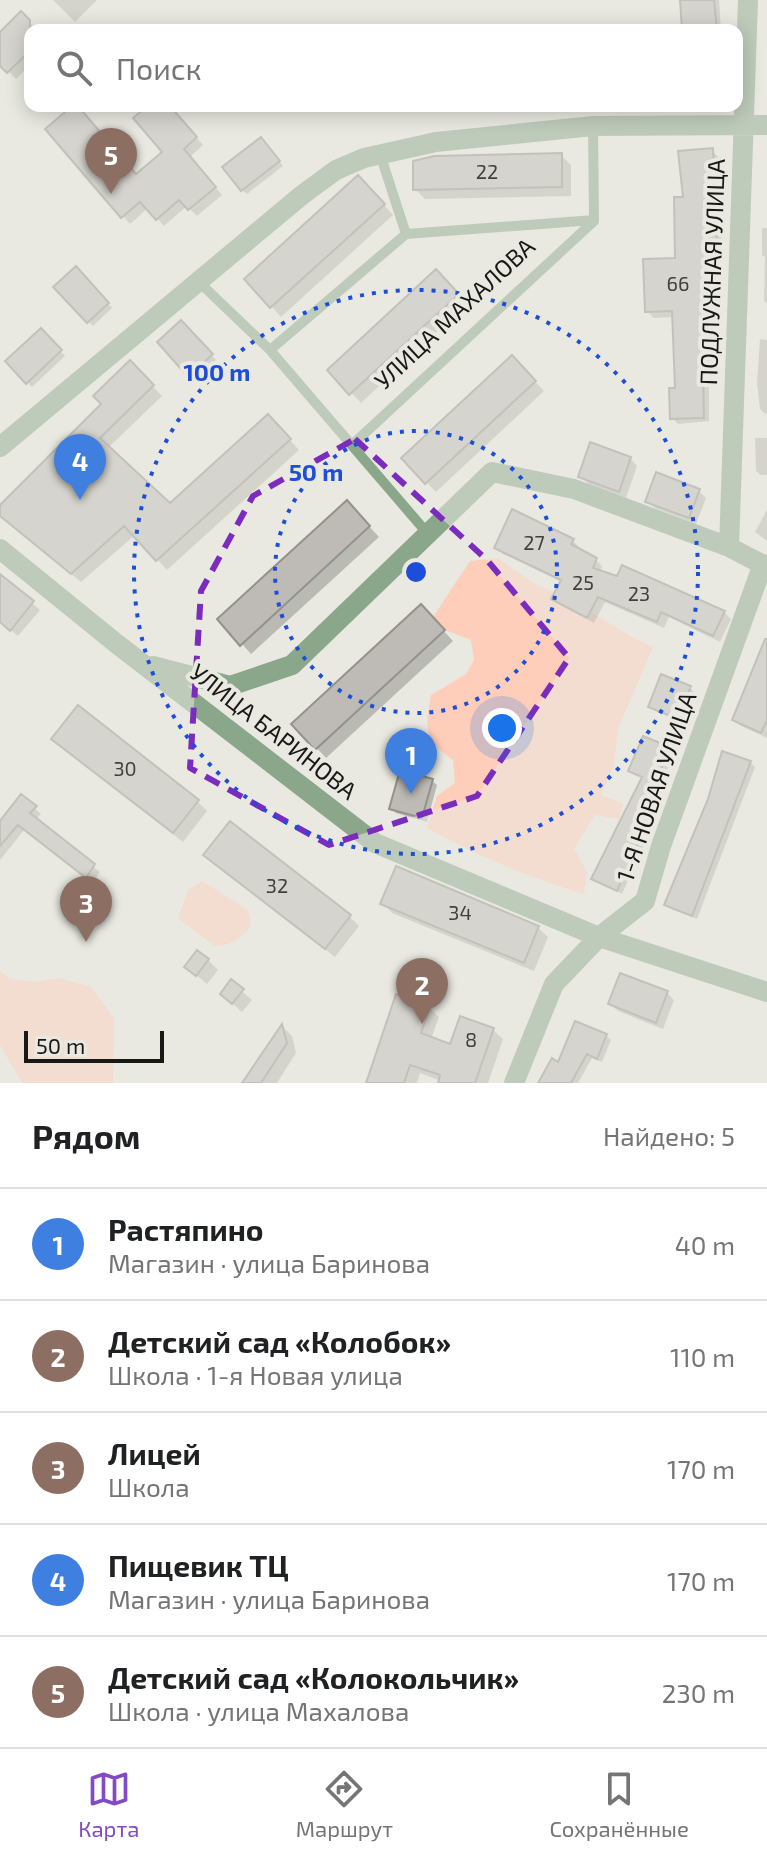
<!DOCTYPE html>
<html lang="ru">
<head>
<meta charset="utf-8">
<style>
  body { margin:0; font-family:"Exo 2",sans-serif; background:#f6f6f6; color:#202124 }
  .scale { position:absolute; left:24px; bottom:20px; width:140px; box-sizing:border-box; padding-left:8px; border:4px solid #181816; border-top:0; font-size:22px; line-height:28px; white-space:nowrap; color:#181816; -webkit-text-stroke:6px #e9e9e2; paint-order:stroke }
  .you { position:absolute; left:502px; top:728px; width:28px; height:28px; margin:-20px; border:6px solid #fff; border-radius:50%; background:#1a73e8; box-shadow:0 0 0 12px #1a73e833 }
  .badge { display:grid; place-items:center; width:52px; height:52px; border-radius:50%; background:#824bc3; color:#fff; font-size:26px; font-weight:700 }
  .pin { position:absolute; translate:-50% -66px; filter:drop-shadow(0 2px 4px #0008) }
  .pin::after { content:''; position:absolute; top:42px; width:28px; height:24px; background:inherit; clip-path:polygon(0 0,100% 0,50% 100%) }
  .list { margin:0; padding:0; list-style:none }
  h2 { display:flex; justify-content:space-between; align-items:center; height:104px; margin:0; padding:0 32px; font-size:34px }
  h2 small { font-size:26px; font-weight:400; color:#757577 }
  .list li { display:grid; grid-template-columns:52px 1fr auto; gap:24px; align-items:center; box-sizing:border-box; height:112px; padding:0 32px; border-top:2px solid #e0e0e0 }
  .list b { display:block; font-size:30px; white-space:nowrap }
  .list p { margin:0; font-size:26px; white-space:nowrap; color:#757577 }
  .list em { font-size:26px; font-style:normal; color:#757577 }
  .icon { flex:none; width:44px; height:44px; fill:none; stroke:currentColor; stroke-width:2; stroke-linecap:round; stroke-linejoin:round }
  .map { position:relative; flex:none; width:767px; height:1083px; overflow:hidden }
  .search { position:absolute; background:#fff; box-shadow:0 4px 20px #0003; left:24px; right:24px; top:24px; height:88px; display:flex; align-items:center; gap:20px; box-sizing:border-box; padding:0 28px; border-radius:16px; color:#757577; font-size:30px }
  .sheet { height:664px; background:#fff }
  nav { display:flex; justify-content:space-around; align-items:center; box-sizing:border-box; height:112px; border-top:2px solid #e0e0e0; background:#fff; font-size:22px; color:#757577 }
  nav a { display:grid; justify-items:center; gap:4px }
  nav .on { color:#824bc3 }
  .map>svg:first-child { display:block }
</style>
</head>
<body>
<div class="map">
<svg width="767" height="1083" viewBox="0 0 767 1083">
  <rect width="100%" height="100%" fill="#e9e9e2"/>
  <path fill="#feceba" d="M 498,558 L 532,582 L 578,604 L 632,637 L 653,647 L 618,729 L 614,765 L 601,795 L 623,804 L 619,819 L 595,815 L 574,849 L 587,872 L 584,894 C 528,878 478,856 427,828 L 437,796 L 455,783 L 453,760 C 423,740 425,728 431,695 L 466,674 L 474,660 L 471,640 L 445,630 L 433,617 L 470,561 Z
    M 202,881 L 248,910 L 251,926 C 240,940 232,945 215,946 L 178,918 L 188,890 Z
    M 0,971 L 10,979 L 34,982 L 59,978 L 91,987 L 114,1018 L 113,1083 L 22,1083 L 0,1045 Z"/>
  <path fill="#0003" d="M 53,0 L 97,0 L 75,22 Z
    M 678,0 L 719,0 L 721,30 L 684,30 L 683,6 Z
    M 21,14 L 37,30 L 30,30 L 30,65 L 16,79 L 0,63 L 0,35 Z
    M 150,106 L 169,106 L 203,145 L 190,157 L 222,195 L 197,216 L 187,206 L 164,226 L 148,208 L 130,224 L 48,129 L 136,177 L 165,152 Z
    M 266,144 L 283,166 L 247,194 L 242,190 Z
    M 712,150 L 718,157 L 722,250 L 715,251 L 718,315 L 710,315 L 712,375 L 709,375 L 709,421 L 678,424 L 672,418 L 677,390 L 674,317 L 654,318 L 647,311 L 677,259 L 685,199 Z
    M 561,155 L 571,165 L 571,196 L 425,199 L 415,189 Z
    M 368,187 L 393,215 L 281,317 L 247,279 Z
    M 762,228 L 767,228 L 767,304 L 764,300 L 765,257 L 762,255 Z
    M 76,269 L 112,308 L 93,326 L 56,287 Z
    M 436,272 L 467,304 L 361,403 L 329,370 Z
    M 181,323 L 216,360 L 194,380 L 160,342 Z
    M 41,330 L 65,356 L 32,387 L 8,361 Z
    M 760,339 L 767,340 L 767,413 L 765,414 L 760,409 L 757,383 Z
    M 512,358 L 544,391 L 436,492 L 404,459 Z
    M 130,363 L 162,396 L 108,448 L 170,506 L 277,426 L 299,450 L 167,570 L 135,535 L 81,582 L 6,520 L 0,514 L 0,508 L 104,404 Z
    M 755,438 L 767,438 L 767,475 L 761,475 L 756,471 Z
    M 630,458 L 637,466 L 626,498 L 588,484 L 581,476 Z
    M 699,491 L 706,498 L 696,524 L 655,508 L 647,501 Z
    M 347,503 L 379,537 L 251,654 L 220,619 Z
    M 767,510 L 767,541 L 755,532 Z
    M 572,540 L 579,547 L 578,550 L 595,559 L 602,566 L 600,572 L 724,612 L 731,619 L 720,642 L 669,617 L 664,628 L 605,602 L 594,623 L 561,605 L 554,598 L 562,582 L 503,554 L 496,547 Z
    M 0,576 L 40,610 L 18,636 L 0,621 Z
    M 430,616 L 453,641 L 326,758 L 294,724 Z
    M 767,638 L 767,738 L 741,726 L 734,720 Z
    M 689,687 L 694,692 L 683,722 L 655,711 L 651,707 Z
    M 644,738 L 674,753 L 651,808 L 658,813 L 622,894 L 593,878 L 644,779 L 631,771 Z
    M 64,748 L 197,801 L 207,811 L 183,842 Z
    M 750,762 L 755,767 L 697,919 L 671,909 L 666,905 Z
    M 432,781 L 437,785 L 427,822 L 396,813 L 391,808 Z
    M 22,797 L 41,814 L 35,820 L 100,872 L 93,882 L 25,829 L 0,860 L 0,824 Z
    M 216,864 L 350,917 L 359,926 L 335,957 Z
    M 383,903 L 538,928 L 548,937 L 534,971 L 392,913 Z
    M 208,960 L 218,970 L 207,984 L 187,967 Z
    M 231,982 L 252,1000 L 242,1012 L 222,994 Z
    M 667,993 L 674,1000 L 663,1029 L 618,1011 L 610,1004 Z
    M 429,1008 L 439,1017 L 431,1039 L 452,1046 L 493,1030 L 503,1039 L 488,1083 L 440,1083 L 441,1081 L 420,1073 L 417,1083 L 371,1083 Z
    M 283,1027 L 292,1036 L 296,1053 L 277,1083 L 244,1083 Z
    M 606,1036 L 611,1040 L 602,1062 L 592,1058 L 578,1083 L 542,1083 L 559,1064 Z"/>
  <path fill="#bebab5" stroke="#95918c" stroke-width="2" d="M 680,0 L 714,0 L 717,30 L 682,30 Z
    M 21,11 L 30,20 L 30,51 L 7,73 L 0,66 L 0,32 Z
    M 72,106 L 78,106 L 136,174 L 162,152 L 133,118 L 147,106 L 170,106 L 197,137 L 184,149 L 216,187 L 188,210 L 179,200 L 156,220 L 140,202 L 121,218 L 45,129 Z
    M 261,137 L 280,161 L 241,191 L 222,167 Z
    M 713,148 L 717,245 L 710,245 L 712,309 L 704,310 L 707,369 L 703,370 L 704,418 L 670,419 L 669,388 L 675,388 L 672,311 L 645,312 L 643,259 L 675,258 L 674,197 L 683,197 L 678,151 Z
    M 562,153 L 562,187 L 413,190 L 413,161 L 434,156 Z
    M 358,175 L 385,204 L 270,308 L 244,279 Z
    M 76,266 L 109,303 L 87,323 L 53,287 Z
    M 436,269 L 459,294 L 349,395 L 327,370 Z
    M 181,320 L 213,354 L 188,377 L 157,342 Z
    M 41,328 L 62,350 L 26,384 L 5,361 Z
    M 512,355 L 536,381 L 425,484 L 401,458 Z
    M 130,360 L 154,385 L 100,438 L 170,503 L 268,414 L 291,439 L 156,561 L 124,526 L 71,574 L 0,516 L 0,505 L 101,404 L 93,396 Z
    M 590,442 L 631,457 L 619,492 L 578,477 Z
    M 656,472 L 700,489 L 689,518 L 645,502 Z
    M 347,500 L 370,526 L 240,646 L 217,619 Z
    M 512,509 L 574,539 L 571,544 L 597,558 L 593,568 L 617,576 L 622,565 L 725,611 L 713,636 L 661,612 L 657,622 L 598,597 L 587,618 L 551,599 L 561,580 L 494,548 Z
    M 0,574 L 34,601 L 10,631 L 0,622 Z
    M 421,604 L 445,630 L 315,750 L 291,724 Z
    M 765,639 L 767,639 L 767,720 L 761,733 L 732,720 Z
    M 661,674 L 691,686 L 678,719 L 648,707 Z
    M 78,705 L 199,800 L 173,833 L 51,739 Z
    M 643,736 L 670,747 L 647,803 L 654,807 L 617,891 L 591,879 L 642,777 L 628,771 Z
    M 722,751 L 751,761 L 692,916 L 664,905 L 708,799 Z
    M 400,770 L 433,779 L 422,818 L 389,809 Z
    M 21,794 L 37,806 L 30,813 L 95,864 L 86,878 L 18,825 L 0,846 L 0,821 Z
    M 230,821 L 351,915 L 325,949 L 203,855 Z
    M 396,866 L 539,926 L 524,963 L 380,904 Z
    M 197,950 L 209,959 L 196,976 L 184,967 Z
    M 620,973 L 668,991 L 656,1023 L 608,1004 Z
    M 231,979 L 244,989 L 232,1004 L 220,994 Z
    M 396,994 L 430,1006 L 421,1033 L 450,1044 L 460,1016 L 494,1028 L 475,1083 L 438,1083 L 440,1075 L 410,1065 L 404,1083 L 366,1083 Z
    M 575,1021 L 607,1034 L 597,1059 L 587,1054 L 571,1083 L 538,1083 L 552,1058 L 558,1062 Z
    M 282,1024 L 287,1043 L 261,1083 L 242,1083 Z"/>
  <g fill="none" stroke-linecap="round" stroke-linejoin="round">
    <path stroke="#8ba78b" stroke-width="10" d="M 380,154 L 406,234
      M 200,283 L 270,350 L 428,534
      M 270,350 L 406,234 L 594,220 L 593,126
      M 352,445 L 594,221"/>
    <path stroke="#8ba78b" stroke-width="20" d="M 0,447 L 302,195 L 336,170 L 364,158 L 436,142 L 593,126 L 767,125
      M 729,547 L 748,0
      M 0,549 L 117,644 L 375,843 L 599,937 L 767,992
      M 153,666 L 230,686 L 292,665 L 492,472 L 574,489 L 729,547 L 767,567
      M 514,1083 L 554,984 L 599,937 L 645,901 L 661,846 L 763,564"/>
  </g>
  <path d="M0 0H767V1083H0ZM 355,439 L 487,560 L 569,658 L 477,796 L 329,845 L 190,768 L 201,591 L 253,496 Z" fill="#e9e9e2" fill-opacity=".55" fill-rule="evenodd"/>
  <path fill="none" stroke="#7b2cbf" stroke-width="6" stroke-dasharray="16 10" stroke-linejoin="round" d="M 355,439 L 487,560 L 569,658 L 477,796 L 329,845 L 190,768 L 201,591 L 253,496 Z"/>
  <g fill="none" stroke="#1d4ed8" stroke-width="4" stroke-dasharray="4 8">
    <circle cx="416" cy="572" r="141"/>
    <circle cx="416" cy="572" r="282"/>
  </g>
  <g text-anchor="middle" stroke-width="8" stroke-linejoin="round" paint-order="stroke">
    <g font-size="20" fill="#42403e">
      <text x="487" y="179">22</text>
      <text x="678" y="291">66</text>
      <text x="534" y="550">27</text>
      <text x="583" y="590">25</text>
      <text x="639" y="601">23</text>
      <text x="125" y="776">30</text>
      <text x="277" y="893">32</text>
      <text x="460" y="920">34</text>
      <text x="471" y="1047">8</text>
    </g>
    <g font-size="24" fill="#181816" stroke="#e9e9e2">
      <text transform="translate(713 272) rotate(-88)" y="8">ПОДЛУЖНАЯ УЛИЦА</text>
      <text transform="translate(455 314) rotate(-43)" y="8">УЛИЦА МАХАЛОВА</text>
      <text transform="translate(273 732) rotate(38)" y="8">УЛИЦА БАРИНОВА</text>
      <text transform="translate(657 787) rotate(-71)" y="8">1-Я НОВАЯ УЛИЦА</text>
    </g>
  </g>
  <circle cx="416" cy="572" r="12" fill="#1d4ed8" stroke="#e9e9e2" stroke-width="4"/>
  <g font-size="24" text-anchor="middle" font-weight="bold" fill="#1d4ed8" stroke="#e9e9e2" stroke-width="8" stroke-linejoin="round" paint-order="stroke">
    <text x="217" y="381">100 m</text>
    <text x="316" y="481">50 m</text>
  </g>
</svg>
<div class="scale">50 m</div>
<div class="you"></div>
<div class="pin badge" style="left:411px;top:794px;background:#3f7fe0">1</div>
<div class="pin badge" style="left:422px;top:1024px;background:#8d6e63">2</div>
<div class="pin badge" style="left:86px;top:942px;background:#8d6e63">3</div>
<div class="pin badge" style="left:80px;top:500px;background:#3f7fe0">4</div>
<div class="pin badge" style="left:111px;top:194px;background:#8d6e63">5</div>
<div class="search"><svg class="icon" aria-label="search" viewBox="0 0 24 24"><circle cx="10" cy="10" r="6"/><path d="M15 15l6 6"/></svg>Поиск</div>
</div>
<section class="sheet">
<h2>Рядом<small>Найдено: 5</small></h2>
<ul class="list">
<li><span class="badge" style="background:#3f7fe0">1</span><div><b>Растяпино</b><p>Магазин · улица Баринова</p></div><em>40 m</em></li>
<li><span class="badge" style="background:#8d6e63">2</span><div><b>Детский сад «Колобок»</b><p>Школа · 1-я Новая улица</p></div><em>110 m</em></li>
<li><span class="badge" style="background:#8d6e63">3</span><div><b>Лицей</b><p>Школа</p></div><em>170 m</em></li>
<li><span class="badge" style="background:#3f7fe0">4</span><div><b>Пищевик ТЦ</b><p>Магазин · улица Баринова</p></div><em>170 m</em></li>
<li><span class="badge" style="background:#8d6e63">5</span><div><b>Детский сад «Колокольчик»</b><p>Школа · улица Махалова</p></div><em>230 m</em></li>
</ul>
</section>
<nav>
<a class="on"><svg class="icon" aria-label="map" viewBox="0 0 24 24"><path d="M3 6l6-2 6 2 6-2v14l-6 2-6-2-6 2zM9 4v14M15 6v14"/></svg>Карта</a>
<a><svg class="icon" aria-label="directions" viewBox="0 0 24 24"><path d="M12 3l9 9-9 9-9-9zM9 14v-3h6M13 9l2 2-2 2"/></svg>Маршрут</a>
<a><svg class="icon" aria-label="saved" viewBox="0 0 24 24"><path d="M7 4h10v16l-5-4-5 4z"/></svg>Сохранённые</a>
</nav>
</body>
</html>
